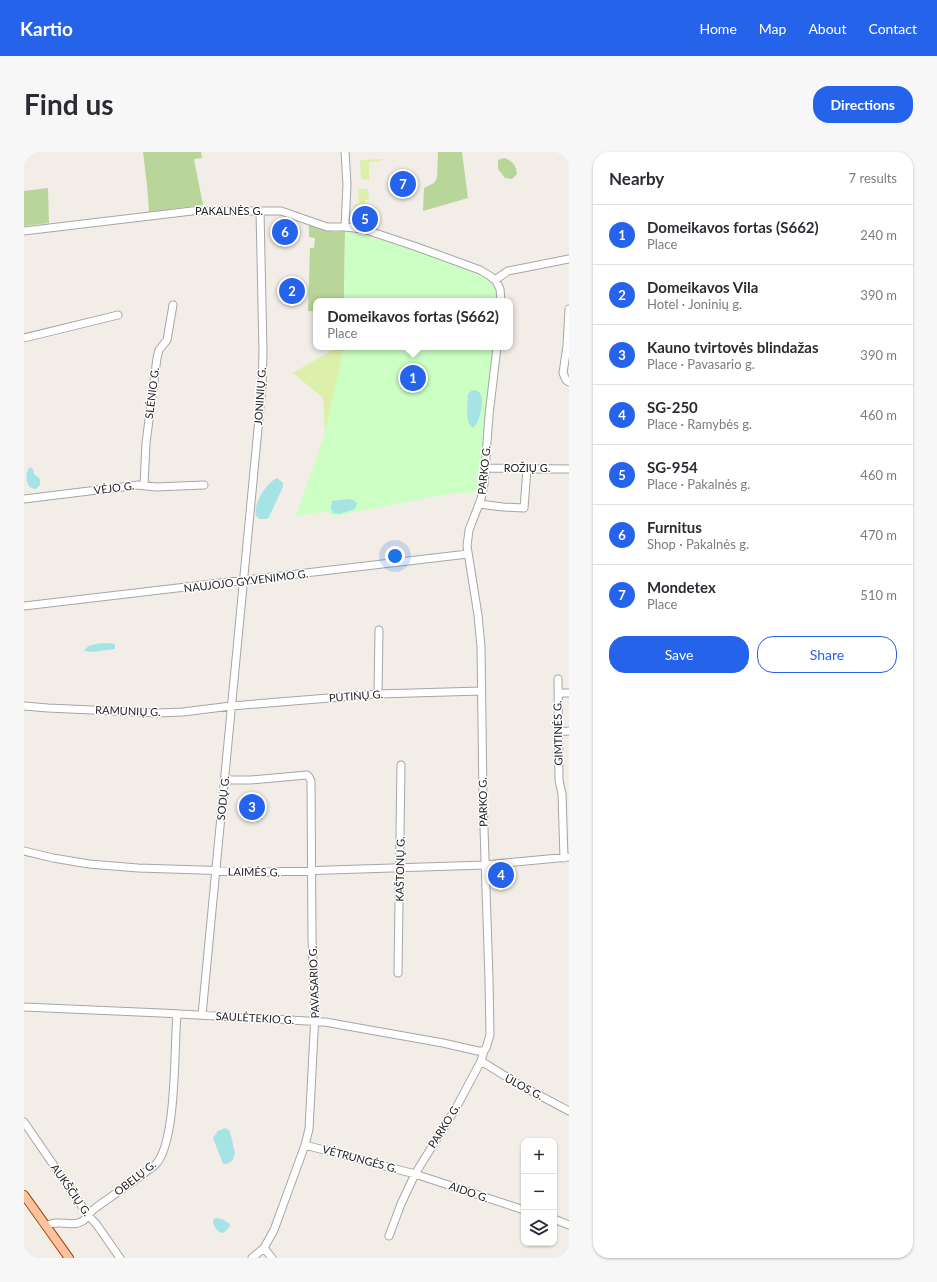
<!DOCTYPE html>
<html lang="en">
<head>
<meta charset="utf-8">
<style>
  body { margin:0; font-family:Lato,sans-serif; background:#f7f7f7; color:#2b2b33 }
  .controls { position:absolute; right:12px; bottom:12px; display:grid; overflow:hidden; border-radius:8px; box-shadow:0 1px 3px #0004 }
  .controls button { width:36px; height:36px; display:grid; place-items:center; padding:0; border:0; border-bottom:1px solid #e1e1e2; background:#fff; color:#2b2b33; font:20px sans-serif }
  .you { position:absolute; left:371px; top:404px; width:14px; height:14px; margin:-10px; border:3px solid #fff; border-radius:50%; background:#1a73e8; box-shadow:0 0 0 6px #1a73e833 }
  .badge { display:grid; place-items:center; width:26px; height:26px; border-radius:50%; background:#2563eb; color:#fff; font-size:13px; font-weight:700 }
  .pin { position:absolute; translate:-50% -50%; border:2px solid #fff; box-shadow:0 1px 4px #0006 }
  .popup { position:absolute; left:289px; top:146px; width:200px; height:52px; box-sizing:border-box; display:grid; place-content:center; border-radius:8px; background:#fff; filter:drop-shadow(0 1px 3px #0005); font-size:13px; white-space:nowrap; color:#7c7c81 }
  .popup b { font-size:15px; color:#2b2b33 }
  .popup::after { content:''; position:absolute; left:50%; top:100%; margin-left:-8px; border:8px solid transparent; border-top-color:#fff }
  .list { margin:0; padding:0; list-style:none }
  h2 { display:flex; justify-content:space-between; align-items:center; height:52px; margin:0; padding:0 16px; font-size:17px }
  h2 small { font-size:13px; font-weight:400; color:#7c7c81 }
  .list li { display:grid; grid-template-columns:26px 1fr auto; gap:12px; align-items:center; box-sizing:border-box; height:60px; padding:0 16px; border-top:1px solid #e1e1e2 }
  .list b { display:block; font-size:15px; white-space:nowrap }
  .list p { margin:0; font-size:13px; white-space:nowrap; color:#7c7c81 }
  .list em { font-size:13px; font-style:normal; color:#7c7c81 }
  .actions { display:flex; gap:8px; padding:12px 16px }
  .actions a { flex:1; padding:9px 0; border:1px solid #2563eb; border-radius:16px; text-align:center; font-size:14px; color:#2563eb }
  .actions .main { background:#2563eb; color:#fff }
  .icon { flex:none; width:22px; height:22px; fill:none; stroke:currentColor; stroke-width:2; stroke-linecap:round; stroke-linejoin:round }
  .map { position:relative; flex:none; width:545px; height:1106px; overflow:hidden; border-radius:16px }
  header { display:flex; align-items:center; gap:24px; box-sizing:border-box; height:56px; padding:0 20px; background:#2563eb; color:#fff }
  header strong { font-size:19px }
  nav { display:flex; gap:22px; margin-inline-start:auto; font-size:14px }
  .intro { display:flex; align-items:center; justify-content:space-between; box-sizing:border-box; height:96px; padding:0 24px }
  h1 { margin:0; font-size:28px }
  .button { padding:10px 18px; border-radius:16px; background:#2563eb; color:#fff; font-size:14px; font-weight:700 }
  main { display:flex; gap:24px; padding:0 24px }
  aside { flex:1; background:#fff; border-radius:16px; box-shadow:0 1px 3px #0004 }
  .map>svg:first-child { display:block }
</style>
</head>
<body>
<header>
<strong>Kartio</strong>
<nav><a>Home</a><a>Map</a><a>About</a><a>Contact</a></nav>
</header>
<div class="intro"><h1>Find us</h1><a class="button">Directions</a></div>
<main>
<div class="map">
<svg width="545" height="1106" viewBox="0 0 545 1106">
  <rect width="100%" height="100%" fill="#f3ede8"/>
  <path fill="#dcf0aa" d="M 358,7 L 358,9 L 345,10 L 345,28 L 337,27 L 336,8 Z
    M 334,37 L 344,37 L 345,48 L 341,48 L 341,54 L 329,54 L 330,52 L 335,52 Z
    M 313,195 L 353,195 L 301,281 L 299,246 L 269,221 Z"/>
  <path fill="#b8d699" d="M 119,0 L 177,0 L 178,6 L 170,7 L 179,53 L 125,60 L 123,33 Z
    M 414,0 L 438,0 L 444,46 L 399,59 L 400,36 L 410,31 L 413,26 Z
    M 481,6 C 489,10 492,13 493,22 L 488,27 L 481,26 L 474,17 L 474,9 L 476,7 Z
    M 24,36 L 25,71 L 0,74 L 0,39 Z
    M 285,73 L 310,80 L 321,79 L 320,149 L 292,149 L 292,159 L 284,159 L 286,96 L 290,96 L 291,86 L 285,85 Z"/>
  <path fill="#cbffc3" d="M 321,79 C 356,87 390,98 424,110 C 437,115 453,118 463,128 C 470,134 473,140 473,149 L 320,149 Z
    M 320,195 L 469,195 L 454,339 C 451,341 430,341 424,342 L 311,364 L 307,363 L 304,359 L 272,364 L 301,281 Z"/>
  <path fill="#a5e3e4" d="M 450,238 C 454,239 456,240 457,244 C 460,250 455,273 449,276 C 440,270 444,252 444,242 L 447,239 Z
    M 6,315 L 9,317 L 10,322 L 16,327 L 16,333 L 12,337 C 1,337 0,321 6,315 Z
    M 253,326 L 259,331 L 259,335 L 245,365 L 243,367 L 236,367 L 232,364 C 229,352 242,331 253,326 Z
    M 324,347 L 329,348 L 333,351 L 331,357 L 316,362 L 309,361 L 307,356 L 308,349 Z
    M 83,491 L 91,492 L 91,497 L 67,500 L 60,499 C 64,491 75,492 83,491 Z
    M 201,976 L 205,978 L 206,980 L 211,1001 L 209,1008 L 203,1012 L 199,1012 L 189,986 L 194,979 Z
    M 192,1066 L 198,1067 L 206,1072 C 206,1076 202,1079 199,1081 C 193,1080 189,1074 189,1068 Z"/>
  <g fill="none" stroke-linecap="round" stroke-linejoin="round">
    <defs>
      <path id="minor" d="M 321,0 L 323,32 L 321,75
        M 0,79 L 168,59 L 257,59 L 303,75 L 321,75 L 339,77 L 393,95 L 456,118 L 466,124 L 472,129 L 476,137 L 477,149
        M 471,128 L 484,119 L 545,107
        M 545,157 L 543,194 L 539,221 L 542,228 L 545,230
        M 0,186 L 94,163
        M 462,316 L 545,317
        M 120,333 L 122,291 L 133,206 L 135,198 L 143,188 L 149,153
        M 0,347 L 114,333 L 132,335 L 180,333
        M 455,352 L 479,355 L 500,356 L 503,317
        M 0,454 L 444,402
        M 534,527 L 535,628 L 538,642 L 540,706
        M 534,541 L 545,541
        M 354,542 L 355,478
        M 0,554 L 24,556 L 133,561 L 159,560 L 207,554 L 354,542 L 457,539
        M 534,580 L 545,579
        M 201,628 L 226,628 L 283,623 L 285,625 L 287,629 L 288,786 L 291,862 L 285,977 L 281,993 L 250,1078 L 240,1096 L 228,1106
        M 0,699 L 29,706 L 65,712 L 114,716 L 244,720 L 461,713 L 545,705
        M 374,821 L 377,613
        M 0,855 L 137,861 L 301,870 L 419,891 L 454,899 L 460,899
        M 178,863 L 238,235 L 239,199 L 236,59
        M 457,909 L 494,932 L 545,959
        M 0,970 L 64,1063 L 73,1073 L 96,1106
        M 281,993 L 391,1022 L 500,1058
        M 530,1067 L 545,1073
        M 22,1074 C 34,1066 49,1077 60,1068 C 64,1065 66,1060 70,1057 C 86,1045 102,1035 118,1023 C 122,1019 128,1016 132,1012 C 153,989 150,895 153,862
        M 365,1084 L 377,1052 L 391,1022 L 432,956 L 457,909 L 460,899 L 462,896 L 466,883 L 465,828 L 459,646 L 457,495 L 454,463 L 443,394 L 445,378 L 457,347 L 460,332 L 465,263 L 473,195
        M 240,1096 L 248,1106"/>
      <path id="major" d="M 0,1043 L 45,1106"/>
    </defs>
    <use href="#minor" stroke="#a6a6a6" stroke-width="9"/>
    <use href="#major" stroke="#a04800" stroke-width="10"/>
    <use href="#minor" stroke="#fff" stroke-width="7"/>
    <use href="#major" stroke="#ffc2a1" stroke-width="8"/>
  </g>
  <g text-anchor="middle" stroke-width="3" stroke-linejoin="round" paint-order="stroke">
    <g font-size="11" fill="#222" stroke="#fff">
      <text x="205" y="63">PAKALNĖS G.</text>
      <text transform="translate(128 241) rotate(-83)" y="4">SLĖNIO G.</text>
      <text transform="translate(236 244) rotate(-86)" y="4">JONINIŲ G.</text>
      <text x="503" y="320">ROŽIŲ G.</text>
      <text transform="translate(460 318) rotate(-84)" y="4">PARKO G.</text>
      <text transform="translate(90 336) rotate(-7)" y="4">VĖJO G.</text>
      <text transform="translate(222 429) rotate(-7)" y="4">NAUJOJO GYVENIMO G.</text>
      <text transform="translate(332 544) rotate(-4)" y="4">PUTINŲ G.</text>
      <text transform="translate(104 559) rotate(2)" y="4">RAMUNIŲ G.</text>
      <text transform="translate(534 581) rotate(-91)" y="4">GIMTINĖS G.</text>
      <text transform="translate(199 646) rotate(-84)" y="4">SODŲ G.</text>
      <text transform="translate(459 650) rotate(-91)" y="4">PARKO G.</text>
      <text transform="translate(376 717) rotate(-89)" y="4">KAŠTONŲ G.</text>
      <text transform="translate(230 720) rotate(1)" y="4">LAIMĖS G.</text>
      <text transform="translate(290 830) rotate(-92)" y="4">PAVASARIO G.</text>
      <text transform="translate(231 866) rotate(3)" y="4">SAULĖTEKIO G.</text>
      <text transform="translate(500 935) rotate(28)" y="4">ŪLOS G.</text>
      <text transform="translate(420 974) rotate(-58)" y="4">PARKO G.</text>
      <text transform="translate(336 1007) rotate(15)" y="4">VĖTRUNGĖS G.</text>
      <text transform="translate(111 1026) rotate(-38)" y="4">OBELŲ G.</text>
      <text transform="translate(47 1038) rotate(55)" y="4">AUKŠČIŲ G.</text>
      <text transform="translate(445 1040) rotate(19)" y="4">AIDO G.</text>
    </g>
  </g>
</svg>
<div class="controls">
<button>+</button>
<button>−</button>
<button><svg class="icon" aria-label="layers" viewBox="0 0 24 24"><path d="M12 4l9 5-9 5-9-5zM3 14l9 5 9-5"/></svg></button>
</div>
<div class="you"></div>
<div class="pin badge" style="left:389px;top:226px">1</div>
<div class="popup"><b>Domeikavos fortas (S662)</b>Place</div>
<div class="pin badge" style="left:268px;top:139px">2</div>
<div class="pin badge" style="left:228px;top:655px">3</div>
<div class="pin badge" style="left:477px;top:723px">4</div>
<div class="pin badge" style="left:341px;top:67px">5</div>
<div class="pin badge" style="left:261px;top:80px">6</div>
<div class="pin badge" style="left:379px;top:32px">7</div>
</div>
<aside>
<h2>Nearby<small>7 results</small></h2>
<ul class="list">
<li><span class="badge">1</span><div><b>Domeikavos fortas (S662)</b><p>Place</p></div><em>240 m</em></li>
<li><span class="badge">2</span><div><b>Domeikavos Vila</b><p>Hotel · Joninių g.</p></div><em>390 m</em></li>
<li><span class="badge">3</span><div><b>Kauno tvirtovės blindažas</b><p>Place · Pavasario g.</p></div><em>390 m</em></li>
<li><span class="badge">4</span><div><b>SG-250</b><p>Place · Ramybės g.</p></div><em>460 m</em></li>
<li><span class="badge">5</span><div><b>SG-954</b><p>Place · Pakalnės g.</p></div><em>460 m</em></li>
<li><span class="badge">6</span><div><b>Furnitus</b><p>Shop · Pakalnės g.</p></div><em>470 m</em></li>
<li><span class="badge">7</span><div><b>Mondetex</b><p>Place</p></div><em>510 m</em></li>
</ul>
<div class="actions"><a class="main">Save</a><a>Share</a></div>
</aside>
</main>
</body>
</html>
